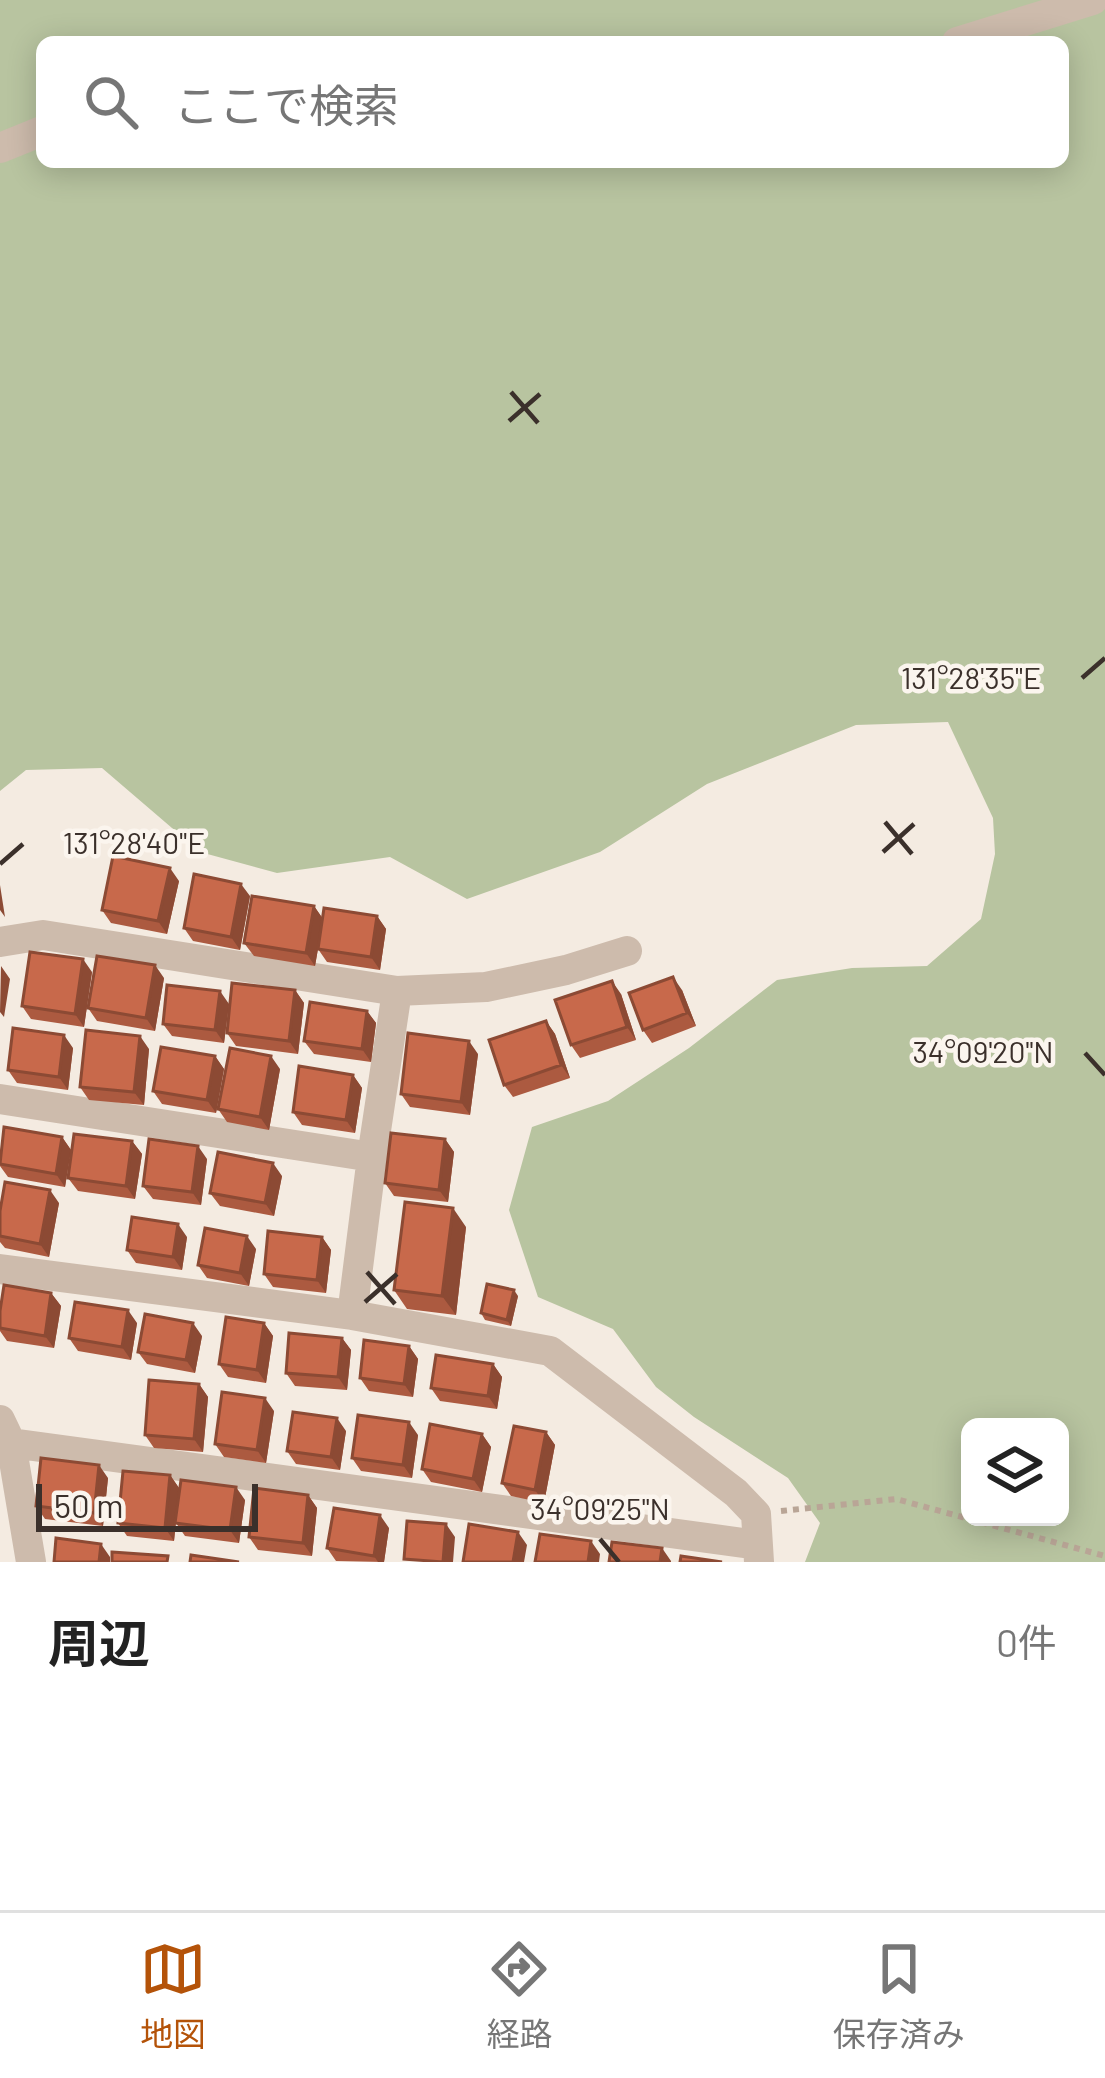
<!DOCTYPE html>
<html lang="ja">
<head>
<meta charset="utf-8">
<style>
  body { margin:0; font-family:Barlow,"Noto Sans JP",sans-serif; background:#f6f6f6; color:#222 }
  .controls { position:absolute; right:36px; bottom:36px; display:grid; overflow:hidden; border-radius:18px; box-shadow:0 6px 30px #0003 }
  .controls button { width:108px; height:108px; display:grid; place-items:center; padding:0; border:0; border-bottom:3px solid #e0e0e0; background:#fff; color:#222; font:60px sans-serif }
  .scale { position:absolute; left:36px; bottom:30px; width:222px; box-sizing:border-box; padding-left:12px; border:6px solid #3b302b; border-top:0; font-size:33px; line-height:42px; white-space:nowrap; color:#3b302b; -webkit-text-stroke:9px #fbf5ee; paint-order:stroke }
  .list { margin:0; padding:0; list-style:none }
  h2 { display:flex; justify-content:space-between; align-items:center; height:156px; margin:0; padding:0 48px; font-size:51px }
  h2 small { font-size:39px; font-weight:400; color:#767676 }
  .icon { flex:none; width:66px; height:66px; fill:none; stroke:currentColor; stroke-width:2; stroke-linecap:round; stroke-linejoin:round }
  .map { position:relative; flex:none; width:1105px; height:1562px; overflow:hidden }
  .search { position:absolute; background:#fff; box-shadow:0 6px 30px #0003; left:36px; right:36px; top:36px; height:132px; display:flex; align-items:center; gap:30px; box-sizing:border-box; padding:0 42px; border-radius:18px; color:#767676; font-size:45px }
  .sheet { height:348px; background:#fff }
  nav { display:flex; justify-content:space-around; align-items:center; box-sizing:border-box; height:168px; border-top:3px solid #e0e0e0; background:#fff; font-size:33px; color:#767676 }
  nav a { display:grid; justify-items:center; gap:6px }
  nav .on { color:#b45309 }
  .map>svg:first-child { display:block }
</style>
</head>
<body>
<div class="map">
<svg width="1105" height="1562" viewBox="0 0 1105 1562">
  <rect width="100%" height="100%" fill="#f4ebe1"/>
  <path fill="#b8c4a0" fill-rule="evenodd" d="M 0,0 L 1105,0 L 1105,1562 L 805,1562 L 820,1523 L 788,1478 L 694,1417 L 656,1387 L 613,1329 L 538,1297 L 509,1210 L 532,1127 L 608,1101 L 689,1048 L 777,980 L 852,968 L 927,966 L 981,919 L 995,854 L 993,818 L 948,722 L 856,725 L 707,784 L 600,852 L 467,899 L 390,857 L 277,873 L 200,852 L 102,768 L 26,770 L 0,791 ZM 42,42 L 1063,42 L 1063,162 L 42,162 ZM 970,1427 L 1060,1427 L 1060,1517 L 970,1517 Z"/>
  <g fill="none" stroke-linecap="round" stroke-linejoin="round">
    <path stroke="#b9a596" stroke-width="6" stroke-dasharray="6 6" stroke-linecap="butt" d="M 781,1511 L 896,1499 L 1105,1556"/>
    <path stroke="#cdbbac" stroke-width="30" d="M 957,42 L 1093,0
      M 0,148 L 42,131
      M 0,942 L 43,935 L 397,991 L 486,987 L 566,970 L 627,951
      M 0,1099 L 372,1157 L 352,1315 L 0,1269
      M 372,1157 L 397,991
      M 352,1315 L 550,1351 L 736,1493 L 756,1514 L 759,1562
      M 0,1420 L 11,1443 L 31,1562
      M 11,1443 L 758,1545"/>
  </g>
  <path fill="#ac5a40" d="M 179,881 L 167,934 L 111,923 L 102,910 Z
    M 250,896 L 240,950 L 193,941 L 184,928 Z
    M 314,906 L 323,919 L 377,916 L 386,929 L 380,970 L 327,962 L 318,949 L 315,966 L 254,956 L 244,943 Z
    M 92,972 L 84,1027 L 31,1019 L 22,1006 Z
    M 164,978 L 155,1031 L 97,1021 L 88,1008 Z
    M 295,990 L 304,1003 L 298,1054 L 236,1046 L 227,1033 Z
    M 682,990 L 696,1026 L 652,1043 L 643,1030 Z
    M 621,994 L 636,1040 L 580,1058 L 571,1045 Z
    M 229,1004 L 224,1043 L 172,1036 L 163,1024 Z
    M 367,1011 L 376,1023 L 371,1062 L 314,1054 L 304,1041 Z
    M 546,1021 L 555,1034 L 570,1078 L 513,1097 L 504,1085 Z
    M 73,1048 L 68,1090 L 17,1083 L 8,1070 Z
    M 149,1049 L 144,1105 L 89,1100 L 80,1087 Z
    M 478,1054 L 470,1115 L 410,1107 L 401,1094 Z
    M 215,1056 L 224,1069 L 216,1113 L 162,1104 L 153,1091 Z
    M 280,1069 L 269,1130 L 227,1122 L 218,1109 Z
    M 353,1075 L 362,1088 L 355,1133 L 302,1125 L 293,1112 Z
    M 62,1137 L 71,1150 L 65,1187 L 8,1177 L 0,1166 L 0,1155 Z
    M 445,1139 L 454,1152 L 448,1202 L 394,1196 L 385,1183 Z
    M 132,1141 L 142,1154 L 135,1199 L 78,1191 L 68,1178 Z
    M 207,1159 L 201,1205 L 153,1199 L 143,1186 Z
    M 282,1176 L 274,1216 L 220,1206 L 210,1193 Z
    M 59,1203 L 49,1257 L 5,1248 L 0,1242 L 0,1211 Z
    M 466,1227 L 456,1315 L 407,1309 L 394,1290 Z
    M 187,1237 L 182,1270 L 136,1263 L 127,1250 Z
    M 322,1237 L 331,1250 L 326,1293 L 273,1287 L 264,1274 Z
    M 256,1249 L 249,1286 L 207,1278 L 198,1265 Z
    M 51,1293 L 61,1306 L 54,1348 L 7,1341 L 0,1331 L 0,1311 Z
    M 518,1296 L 511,1326 L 485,1320 L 481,1313 Z
    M 137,1323 L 131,1360 L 78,1351 L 69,1338 Z
    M 264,1323 L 273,1336 L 266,1383 L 228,1377 L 219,1364 Z
    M 202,1336 L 195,1373 L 147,1364 L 138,1352 Z
    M 342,1338 L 351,1350 L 347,1390 L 295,1386 L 286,1373 Z
    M 409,1346 L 418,1359 L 413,1397 L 369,1391 L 360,1378 Z
    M 493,1364 L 502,1377 L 497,1409 L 440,1401 L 431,1388 Z
    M 199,1384 L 208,1397 L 203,1452 L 154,1448 L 145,1435 Z
    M 274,1411 L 266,1463 L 224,1457 L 215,1444 Z
    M 346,1431 L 340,1470 L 296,1464 L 287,1451 Z
    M 546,1432 L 555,1445 L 544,1503 L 511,1496 L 502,1483 Z
    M 482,1434 L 491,1447 L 482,1492 L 431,1482 L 422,1469 Z
    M 418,1435 L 412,1478 L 361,1471 L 352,1458 Z
    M 170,1475 L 179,1488 L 245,1500 L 239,1543 L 185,1536 L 176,1523 L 174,1541 L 127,1536 L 118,1523 Z
    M 108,1478 L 103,1526 L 45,1519 L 36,1506 Z
    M 308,1495 L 317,1508 L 312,1556 L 258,1550 L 249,1537 Z
    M 389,1528 L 384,1562 L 336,1561 L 327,1548 Z"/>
  <path fill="#8c4a34" d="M 170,868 L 179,881 L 167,934 L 158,921 Z
    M 241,884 L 250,896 L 240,950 L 231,937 Z
    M 0,885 L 5,917 L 0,910 Z
    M 314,906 L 323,919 L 315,966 L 306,953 Z
    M 377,916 L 386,929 L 380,970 L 371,957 Z
    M 83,959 L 92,972 L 84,1027 L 75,1014 Z
    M 155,965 L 164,978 L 155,1031 L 146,1018 Z
    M 1,966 L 10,979 L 4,1017 L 0,1012 Z
    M 673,977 L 682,990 L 696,1026 L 687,1013 Z
    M 612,981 L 621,994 L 636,1040 L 627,1027 Z
    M 295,990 L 304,1003 L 298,1054 L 289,1041 Z
    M 220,991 L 229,1004 L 224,1043 L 215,1030 Z
    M 367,1011 L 376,1023 L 371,1062 L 362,1049 Z
    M 546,1021 L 555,1034 L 570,1078 L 561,1065 Z
    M 64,1035 L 73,1048 L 68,1090 L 59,1077 Z
    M 140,1036 L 149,1049 L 144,1105 L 134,1092 Z
    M 469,1041 L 478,1054 L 470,1115 L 461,1102 Z
    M 215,1056 L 224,1069 L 216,1113 L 207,1100 Z
    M 271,1056 L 280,1069 L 269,1130 L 260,1117 Z
    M 353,1075 L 362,1088 L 355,1133 L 346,1120 Z
    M 62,1137 L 71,1150 L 65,1187 L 56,1174 Z
    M 445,1139 L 454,1152 L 448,1202 L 439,1190 Z
    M 132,1141 L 142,1154 L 135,1199 L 126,1186 Z
    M 198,1146 L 207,1159 L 201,1205 L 192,1192 Z
    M 273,1163 L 282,1176 L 274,1216 L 265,1203 Z
    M 50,1190 L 59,1203 L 49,1257 L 40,1244 Z
    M 453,1208 L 466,1227 L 456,1315 L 442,1296 Z
    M 178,1224 L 187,1237 L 182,1270 L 173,1257 Z
    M 247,1236 L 256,1249 L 249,1286 L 240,1273 Z
    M 322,1237 L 331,1250 L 326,1293 L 317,1280 Z
    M 514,1290 L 518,1296 L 511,1326 L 507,1320 Z
    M 51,1293 L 61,1306 L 54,1348 L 45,1336 Z
    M 128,1310 L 137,1323 L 131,1360 L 122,1347 Z
    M 193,1323 L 202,1336 L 195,1373 L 186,1360 Z
    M 264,1323 L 273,1336 L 266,1383 L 257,1370 Z
    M 342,1338 L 351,1350 L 347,1390 L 338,1377 Z
    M 409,1346 L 418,1359 L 413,1397 L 404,1384 Z
    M 493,1364 L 502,1377 L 497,1409 L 488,1396 Z
    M 199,1384 L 208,1397 L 203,1452 L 194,1439 Z
    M 265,1398 L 274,1411 L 266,1463 L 257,1450 Z
    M 337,1418 L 346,1431 L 340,1470 L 331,1457 Z
    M 409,1422 L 418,1435 L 412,1478 L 403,1465 Z
    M 546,1432 L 555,1445 L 544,1503 L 535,1490 Z
    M 482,1434 L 491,1447 L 482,1492 L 473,1479 Z
    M 99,1465 L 108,1478 L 103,1526 L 94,1513 Z
    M 170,1475 L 179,1488 L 174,1541 L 165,1528 Z
    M 236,1487 L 245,1500 L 239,1543 L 230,1530 Z
    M 308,1495 L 317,1508 L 312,1556 L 303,1543 Z
    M 380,1515 L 389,1528 L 384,1562 L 378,1562 L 374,1556 Z
    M 446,1524 L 455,1537 L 453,1562 L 443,1562 Z
    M 518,1532 L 527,1545 L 524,1562 L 513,1562 Z
    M 591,1541 L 600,1554 L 599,1562 L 588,1562 Z
    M 101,1544 L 110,1557 L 110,1562 L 99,1562 Z
    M 662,1548 L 671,1561 L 671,1562 L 660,1562 Z"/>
  <path fill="#c8694b" stroke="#8c4a34" stroke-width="3" d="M 113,856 L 170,868 L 158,921 L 102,910 Z
    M 194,874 L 241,884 L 231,937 L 184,928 Z
    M 252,896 L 314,906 L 306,953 L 244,943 Z
    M 324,908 L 377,916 L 371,957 L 318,949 Z
    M 30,952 L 83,959 L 75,1014 L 22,1006 Z
    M 97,956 L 155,965 L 146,1018 L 88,1008 Z
    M 673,977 L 687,1013 L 643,1030 L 629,993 Z
    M 612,981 L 627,1027 L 571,1045 L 555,1000 Z
    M 232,983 L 295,990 L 289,1041 L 227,1033 Z
    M 167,985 L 220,991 L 215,1030 L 163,1024 Z
    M 310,1002 L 367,1011 L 362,1049 L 304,1041 Z
    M 546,1021 L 561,1065 L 504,1085 L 489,1040 Z
    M 13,1028 L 64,1035 L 59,1077 L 8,1070 Z
    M 86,1030 L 140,1036 L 134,1092 L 80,1087 Z
    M 408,1033 L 469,1041 L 461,1102 L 401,1094 Z
    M 161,1047 L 215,1056 L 207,1100 L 153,1091 Z
    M 230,1048 L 271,1056 L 260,1117 L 218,1109 Z
    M 299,1066 L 353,1075 L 346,1120 L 293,1112 Z
    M 4,1127 L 62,1137 L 56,1174 L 0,1164 Z
    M 391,1133 L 445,1139 L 439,1190 L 385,1183 Z
    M 74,1134 L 132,1141 L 126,1186 L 68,1178 Z
    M 149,1139 L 198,1146 L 192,1192 L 143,1186 Z
    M 218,1152 L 273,1163 L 265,1203 L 210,1193 Z
    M 5,1182 L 50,1190 L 40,1244 L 0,1236 L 0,1211 Z
    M 405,1202 L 453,1208 L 442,1296 L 394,1290 Z
    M 132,1217 L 178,1224 L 173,1257 L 127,1250 Z
    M 205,1228 L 247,1236 L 240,1273 L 198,1265 Z
    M 268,1231 L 322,1237 L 317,1280 L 264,1274 Z
    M 487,1284 L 514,1290 L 507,1320 L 481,1313 Z
    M 4,1285 L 51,1293 L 45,1336 L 0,1328 L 0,1311 Z
    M 75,1302 L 128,1310 L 122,1347 L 69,1338 Z
    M 145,1314 L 193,1323 L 186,1360 L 138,1352 Z
    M 226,1317 L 264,1323 L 257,1370 L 219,1364 Z
    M 289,1333 L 342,1338 L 338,1377 L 286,1373 Z
    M 364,1340 L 409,1346 L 404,1384 L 360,1378 Z
    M 436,1355 L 493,1364 L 488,1396 L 431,1388 Z
    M 149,1380 L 199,1384 L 194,1439 L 145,1435 Z
    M 222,1392 L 265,1398 L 257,1450 L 215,1444 Z
    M 293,1412 L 337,1418 L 331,1457 L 287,1451 Z
    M 358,1415 L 409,1422 L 403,1465 L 352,1458 Z
    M 430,1424 L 482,1434 L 473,1479 L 422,1469 Z
    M 514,1426 L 546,1432 L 535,1490 L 502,1483 Z
    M 41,1458 L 99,1465 L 94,1513 L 36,1506 Z
    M 123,1471 L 170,1475 L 165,1528 L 118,1523 Z
    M 181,1480 L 236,1487 L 230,1530 L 175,1523 Z
    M 254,1488 L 308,1495 L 303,1543 L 249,1537 Z
    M 334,1508 L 380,1515 L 374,1556 L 327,1548 Z
    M 407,1521 L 446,1524 L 443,1562 L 404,1559 Z
    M 469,1524 L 518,1532 L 513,1562 L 463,1562 Z
    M 540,1534 L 591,1541 L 588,1562 L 535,1562 Z
    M 56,1538 L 101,1544 L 99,1562 L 54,1562 Z
    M 612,1542 L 662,1548 L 660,1562 L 609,1562 Z
    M 112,1552 L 168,1556 L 167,1562 L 112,1562 Z
    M 191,1555 L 239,1562 L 190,1562 Z
    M 681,1556 L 722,1562 L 680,1562 Z"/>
  <path fill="none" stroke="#3b302b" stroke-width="4.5" d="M 511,392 L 538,423M 509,421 L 540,394M 1082,678 L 1105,658M 885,822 L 912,854M 883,852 L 914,824M 0,864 L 23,844M 1085,1053 L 1105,1075M 367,1272 L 395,1304M 365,1302 L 397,1274M 600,1539 L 619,1562"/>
  <g font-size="30" text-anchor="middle" fill="#3b302b" stroke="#fbf5ee" stroke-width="9" stroke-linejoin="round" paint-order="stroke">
    <text x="971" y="689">131°28'35"E</text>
    <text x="134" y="854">131°28'40"E</text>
    <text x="983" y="1063">34°09'20"N</text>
    <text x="600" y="1520">34°09'25"N</text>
  </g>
</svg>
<div class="controls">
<button><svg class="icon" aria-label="layers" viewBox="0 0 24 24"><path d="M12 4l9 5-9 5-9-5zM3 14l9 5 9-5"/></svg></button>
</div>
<div class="scale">50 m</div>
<div class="search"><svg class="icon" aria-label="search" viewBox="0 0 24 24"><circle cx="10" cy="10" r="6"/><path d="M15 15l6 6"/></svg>ここで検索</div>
</div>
<section class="sheet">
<h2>周辺<small>0件</small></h2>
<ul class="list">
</ul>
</section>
<nav>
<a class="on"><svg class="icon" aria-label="map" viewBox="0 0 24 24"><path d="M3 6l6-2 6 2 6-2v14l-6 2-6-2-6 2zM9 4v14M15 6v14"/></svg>地図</a>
<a><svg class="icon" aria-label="directions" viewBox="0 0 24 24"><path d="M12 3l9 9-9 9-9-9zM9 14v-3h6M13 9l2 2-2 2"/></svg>経路</a>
<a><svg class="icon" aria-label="saved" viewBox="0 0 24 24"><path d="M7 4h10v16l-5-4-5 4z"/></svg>保存済み</a>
</nav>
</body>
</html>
